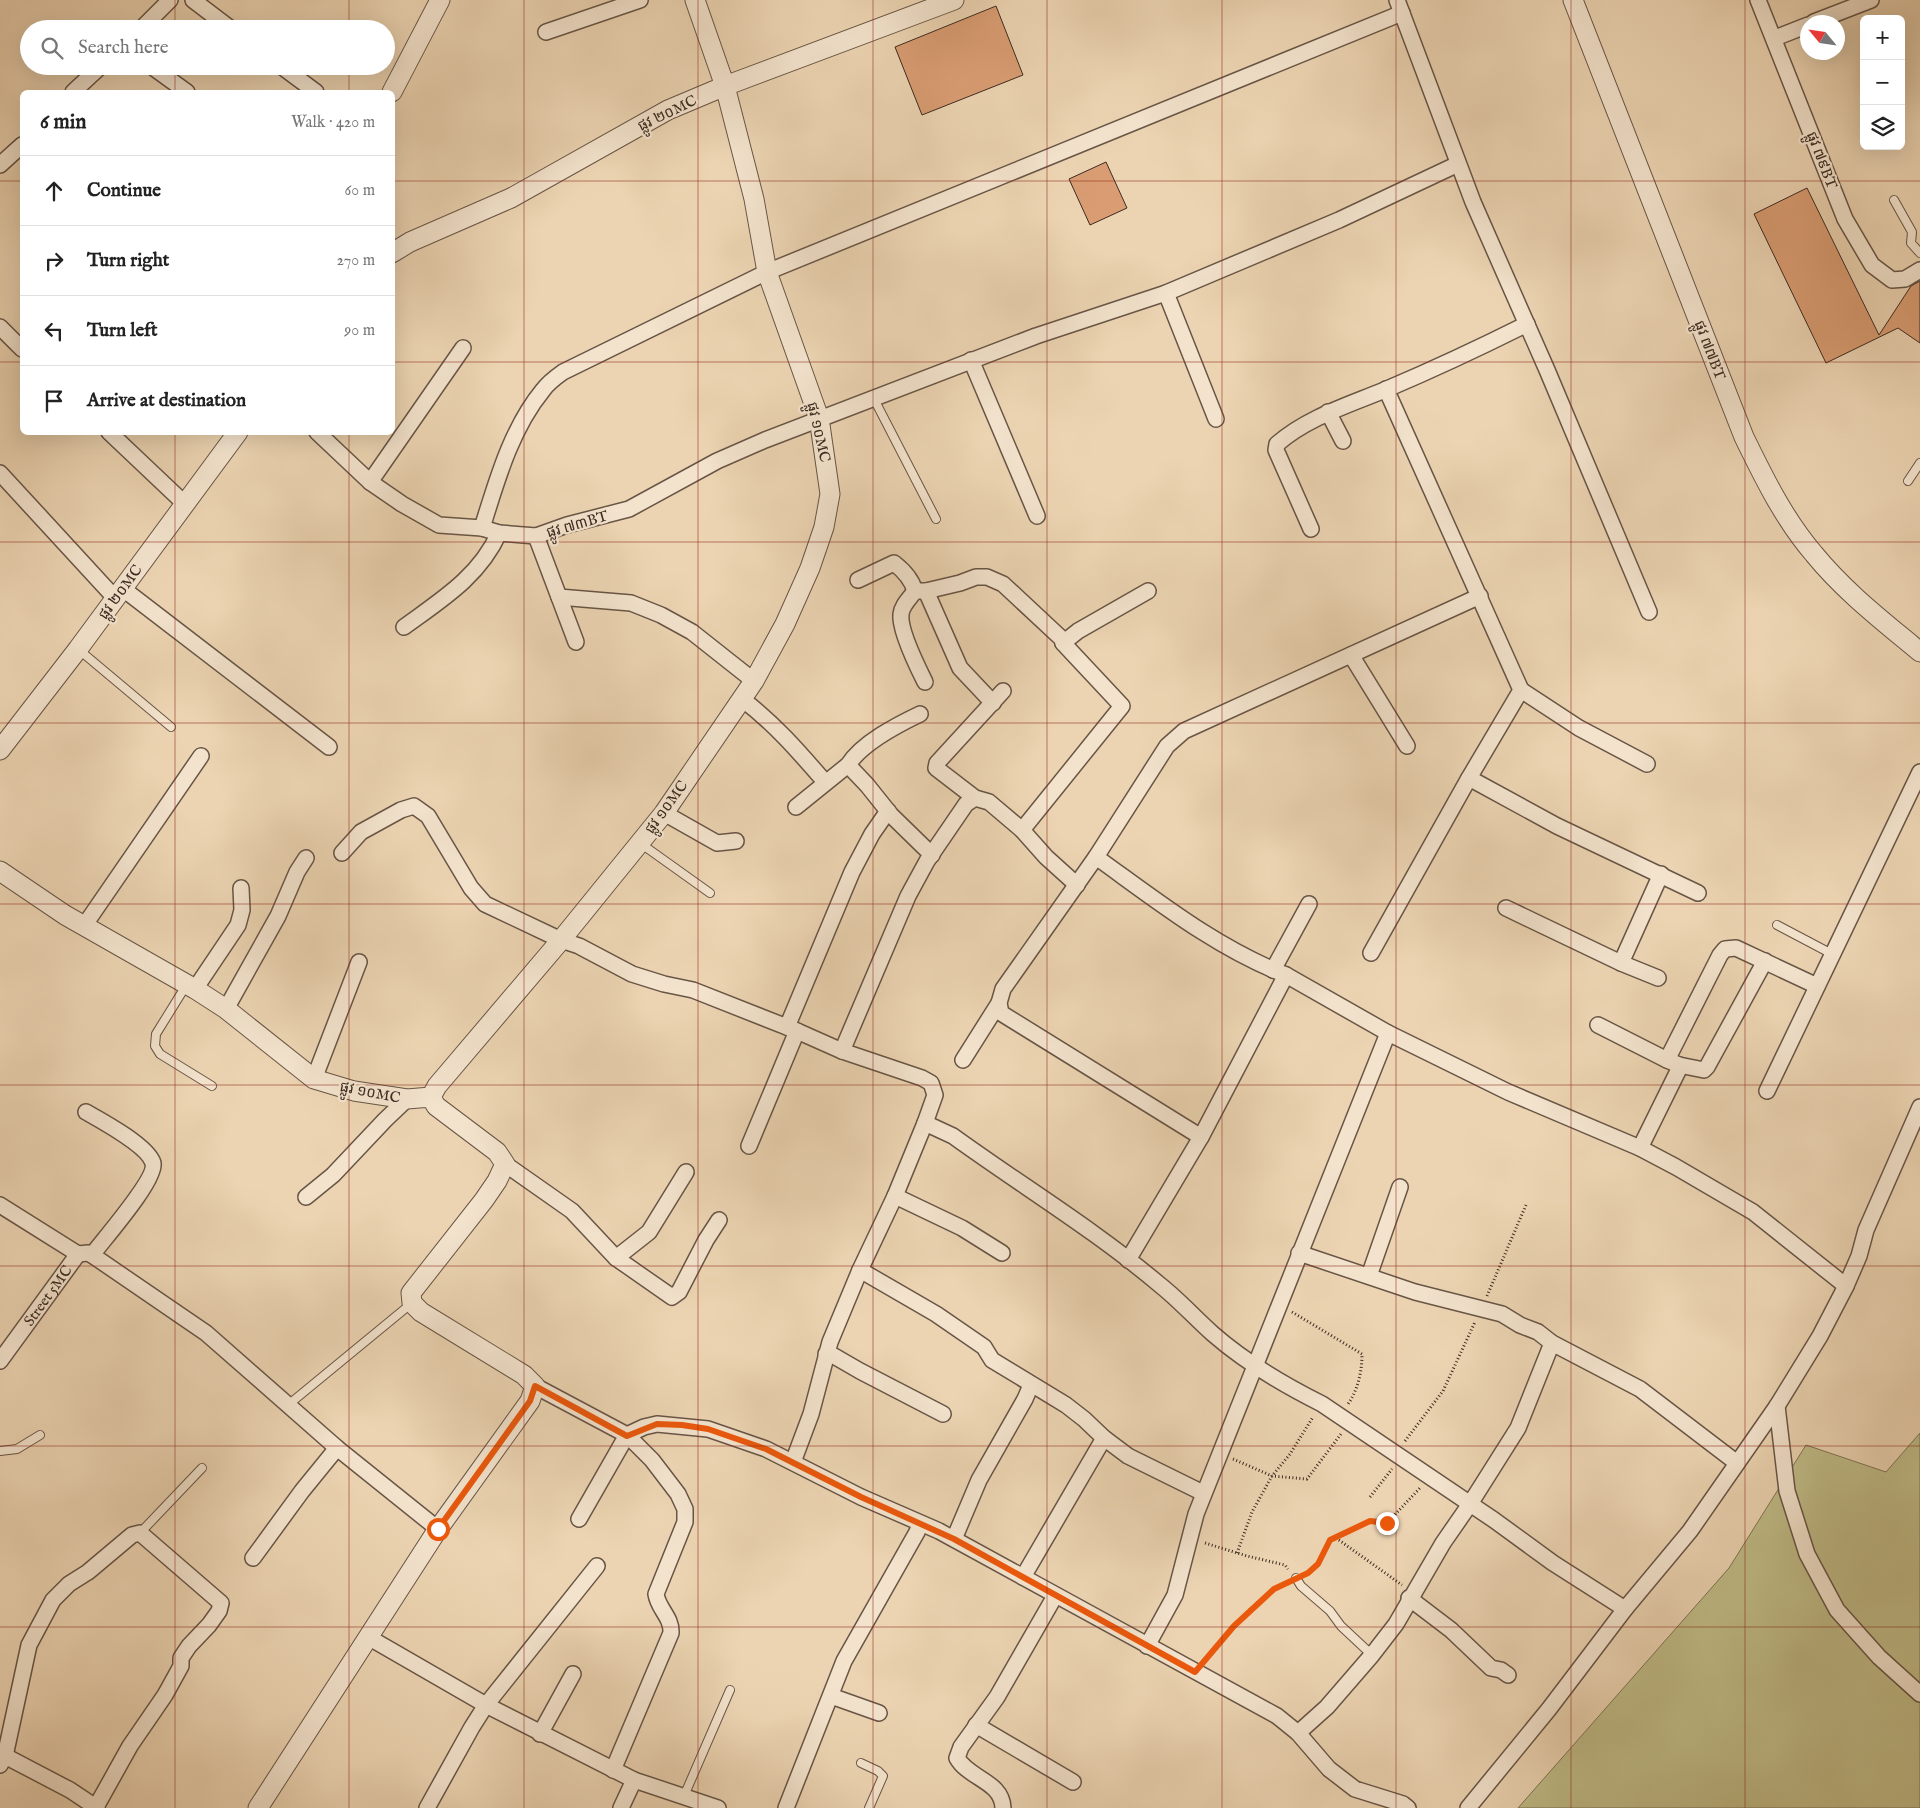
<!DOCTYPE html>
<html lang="en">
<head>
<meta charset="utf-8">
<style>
  body { margin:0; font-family:"IM FELL English","Noto Sans Khmer",serif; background:#f2f2f2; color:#222 }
  .controls { position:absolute; right:15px; top:15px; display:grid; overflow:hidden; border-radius:8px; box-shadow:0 5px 20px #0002 }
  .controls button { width:45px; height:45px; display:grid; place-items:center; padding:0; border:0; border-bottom:1px solid #e0e0e0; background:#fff; color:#222; font:25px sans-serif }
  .compass { position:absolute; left:1800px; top:15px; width:45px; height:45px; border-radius:50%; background:#fff; box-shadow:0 5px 20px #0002; rotate:299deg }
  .stop { position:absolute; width:15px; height:15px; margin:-11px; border:4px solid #ea580c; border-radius:50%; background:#fff }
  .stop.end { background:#ea580c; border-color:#fff; box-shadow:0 1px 5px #0008 }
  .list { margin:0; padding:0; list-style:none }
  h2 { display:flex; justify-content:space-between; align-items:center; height:65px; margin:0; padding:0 20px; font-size:21px }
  h2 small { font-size:16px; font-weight:400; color:#767676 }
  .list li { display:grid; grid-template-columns:32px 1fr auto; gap:15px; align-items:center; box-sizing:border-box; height:70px; padding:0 20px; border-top:1px solid #e0e0e0 }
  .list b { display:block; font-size:19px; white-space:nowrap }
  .list em { font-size:16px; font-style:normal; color:#767676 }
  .icon { flex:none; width:28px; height:28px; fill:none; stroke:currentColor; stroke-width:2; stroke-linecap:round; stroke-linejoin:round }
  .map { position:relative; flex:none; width:1920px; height:1808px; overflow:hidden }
  .search { position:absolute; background:#fff; box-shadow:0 5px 20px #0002; left:20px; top:20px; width:375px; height:55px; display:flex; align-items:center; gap:12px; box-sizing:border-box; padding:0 18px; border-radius:28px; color:#767676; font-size:19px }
  .panel { position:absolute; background:#fff; box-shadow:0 5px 20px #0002; left:20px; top:90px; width:375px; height:345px; border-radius:8px }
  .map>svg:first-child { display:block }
</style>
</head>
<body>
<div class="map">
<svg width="1920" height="1808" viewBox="0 0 1920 1808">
  <rect width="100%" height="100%" fill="#ecd4b2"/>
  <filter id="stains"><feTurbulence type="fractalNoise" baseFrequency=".004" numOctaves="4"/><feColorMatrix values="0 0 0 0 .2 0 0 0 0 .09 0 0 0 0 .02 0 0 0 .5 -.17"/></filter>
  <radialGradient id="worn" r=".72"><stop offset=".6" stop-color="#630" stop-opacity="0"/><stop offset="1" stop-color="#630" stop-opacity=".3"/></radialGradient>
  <path fill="#bfbb87" stroke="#7e7354" d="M 1920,1433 L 1920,1808 L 1518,1808 L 1729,1568 L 1806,1445 L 1886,1472 Z"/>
  <path fill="#da9d73" stroke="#3c2b22" d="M 996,6 L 1023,75 L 922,115 L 895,47 Z
    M 1106,162 L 1127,208 L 1090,225 L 1069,179 Z
    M 1807,188 L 1879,335 L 1911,286 L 1920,281 L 1920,343 L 1898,328 L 1826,363 L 1754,214 Z"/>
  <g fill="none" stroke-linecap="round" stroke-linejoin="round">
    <defs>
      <path id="service" d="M 1894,200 L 1912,232 L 1911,243 L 1920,253
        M 873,397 L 936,519
        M 1908,481 L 1920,463
        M 78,649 L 171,727
        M 640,843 L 710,893
        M 1777,925 L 1832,954
        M 187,984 L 156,1034 L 155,1046 L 160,1054 L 212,1086
        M 288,1405 L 412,1303
        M 0,1451 L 17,1449 L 40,1435
        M 140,1533 L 202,1468
        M 1296,1578 L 1301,1586 L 1330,1611 L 1341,1626 L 1372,1655
        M 861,1763 L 878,1771 L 883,1776 L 869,1808
        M 684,1796 L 730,1690"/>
      <g id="minor">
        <path d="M 193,0 L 231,29"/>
        <path d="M 1397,0 L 1473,202 L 1547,370 L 1649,612"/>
        <path d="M 1758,0 L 1845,219 L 1872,265 L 1892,280 L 1905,279 L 1920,270"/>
        <path d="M 1814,22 L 1871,0"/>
        <path d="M 141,29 L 170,0"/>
        <path d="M 546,32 L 640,0"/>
        <path d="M 1775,38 L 1808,25"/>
        <path d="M 151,66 L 187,92"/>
        <path d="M 281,66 L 316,92"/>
        <path d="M 73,92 L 101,66"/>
        <path d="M 0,165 L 22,145"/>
        <path d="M 1166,293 L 1216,419"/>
        <path d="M 0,327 L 22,349"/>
        <path d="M 971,360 L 1037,516"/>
        <path d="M 1328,412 L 1343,441"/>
        <path d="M 109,432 L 185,504"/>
        <path d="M 317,432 L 370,482 L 402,504 L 439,525 L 482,528 L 499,533 L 536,536 L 567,525 L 629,509 L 717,461 L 765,440 L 1036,336 L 1166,293 L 1339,220 L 1458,164"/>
        <path d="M 0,473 L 115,598"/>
        <path d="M 370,482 L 463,348"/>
        <path d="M 482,528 C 497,480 511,429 543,390 C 548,383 556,377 563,372 L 767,272 L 1402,13"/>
        <path d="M 1311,529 L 1276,450 L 1277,444 C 1308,417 1349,405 1387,389 C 1434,369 1481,347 1527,324"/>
        <path d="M 536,536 L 576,642"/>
        <path d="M 858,580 L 894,563 C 903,570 912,580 915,591"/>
        <path d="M 122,588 L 329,747"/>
        <path d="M 915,591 L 926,591 L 960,583 L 976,577 L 987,577 L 1003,584 L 1062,639 L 1063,643 L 1122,706 L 1022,830"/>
        <path d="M 915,591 C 910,598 902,605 901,614 C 899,629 918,668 925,682"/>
        <path d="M 926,591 L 960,668 L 993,703"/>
        <path d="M 559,597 L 631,603 L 661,615 L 692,632 L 754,681"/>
        <path d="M 404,627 C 441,600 479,577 499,533"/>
        <path d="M 1063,643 L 1078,631 L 1148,591"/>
        <path d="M 1351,655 L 1407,746"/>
        <path d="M 1521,690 L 1579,728 L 1647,764"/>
        <path d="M 1003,691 L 937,763 L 936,768 L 975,798 L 989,802 L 1022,830 L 1046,857 L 1077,885"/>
        <path d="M 742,699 C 774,723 799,752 825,782"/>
        <path d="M 848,765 L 867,785 L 891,815 L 932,855"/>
        <path d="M 1469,778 L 1557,826 L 1698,893"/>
        <path d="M 796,807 L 848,765 C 862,743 897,725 920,714"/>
        <path d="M 664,813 L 717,843 L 736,841"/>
        <path d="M 342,853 L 361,832 L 401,810 L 414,806 L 428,816 L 471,888 L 485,904 L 561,940 L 579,946 L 632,974 L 664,984 L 693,990 L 797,1031 L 842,1051 L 922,1078 L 931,1083 L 935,1095 L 925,1123 L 895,1196 L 860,1270 L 830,1342 L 811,1414 L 793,1462"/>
        <path d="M 1096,857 C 1156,900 1216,948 1286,975 L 1388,1033 L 1508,1092 L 1640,1148 L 1676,1167 L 1753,1212 L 1846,1286"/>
        <path d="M 1506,908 L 1621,963 L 1658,978"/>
        <path d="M 84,926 L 201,756"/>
        <path d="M 1371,953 L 1469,778 L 1521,690 L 1386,389"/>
        <path d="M 1621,963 L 1661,874"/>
        <path d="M 1273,970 L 1309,904"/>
        <path d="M 195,989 L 238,925 L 242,910 L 241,888"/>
        <path d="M 226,1009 L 278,916 L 297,872 L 306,858"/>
        <path d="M 1598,1025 L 1667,1060 L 1679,1065 L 1678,1071 L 1640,1148"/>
        <path d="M 787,1027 L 852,872 L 872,834 L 888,811"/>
        <path d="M 842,1051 L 908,896 L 927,861 L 966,804 L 975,798"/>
        <path d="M 963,1060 L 999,1003"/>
        <path d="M 1667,1060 L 1720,955 L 1725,949 L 1736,948 L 1817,986"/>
        <path d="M 1679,1065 L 1704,1070 L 1707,1067 L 1765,961"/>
        <path d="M 314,1079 L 359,962"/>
        <path d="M 1767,1091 L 1920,772"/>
        <path d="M 86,1112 C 102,1121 148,1146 153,1163 C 157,1179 103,1240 92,1255"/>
        <path d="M 925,1123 L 953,1136 C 1022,1186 1095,1230 1160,1285 C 1179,1300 1195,1318 1213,1334 C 1245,1362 1284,1385 1322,1404 L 1494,1520 L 1553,1563 L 1625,1609"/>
        <path d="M 1201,1137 L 1001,1013 L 999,1003 L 1003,989 L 1096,857 L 1167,746 L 1184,731 L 1480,596"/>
        <path d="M 749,1146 L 797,1031"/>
        <path d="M 505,1164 L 572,1211 L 616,1258 L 672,1297 L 679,1292 L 706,1240 L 719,1220"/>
        <path d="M 895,1196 L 962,1228 L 1002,1253"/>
        <path d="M 306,1197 L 333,1175 L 385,1120 L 407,1099"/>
        <path d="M 0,1205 L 78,1254 L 88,1253 L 92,1255 L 206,1333 L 337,1448 L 438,1529"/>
        <path d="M 1299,1253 L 1415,1292 L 1502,1314 L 1520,1325 L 1538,1332 L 1552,1343 L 1640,1389 L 1737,1463"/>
        <path d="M 616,1258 L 649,1232 L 686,1172"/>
        <path d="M 1128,1260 L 1201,1137 L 1286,975"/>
        <path d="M 860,1270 L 936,1314 L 984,1347 L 992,1360 L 1066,1405 L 1084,1419 L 1104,1438 L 1128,1456 L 1203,1493"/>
        <path d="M 1369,1276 L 1400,1187"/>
        <path d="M 826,1354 L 834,1356 L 860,1371 L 943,1414"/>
        <path id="s1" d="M 0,1361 L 78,1254"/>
        <path d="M 535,1386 L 627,1435 L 652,1460 L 678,1494 L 685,1509 L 685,1522 L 656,1594 C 658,1609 672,1617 671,1633 L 613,1770"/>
        <path d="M 1777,1406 L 1787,1491 L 1807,1554 L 1837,1610 L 1879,1657 L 1920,1694"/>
        <path d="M 579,1519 L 627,1435 L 644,1427 L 657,1424 L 708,1429 L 766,1449 L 861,1497 L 939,1531 L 1277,1716 L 1298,1733 L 1329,1769 L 1355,1789 L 1403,1804 L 1408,1808"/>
        <path d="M 954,1539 L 979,1480 L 1025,1399 L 1031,1385"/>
        <path d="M 253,1558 L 302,1491 L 337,1448"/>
        <path d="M 597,1566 L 486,1705 L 634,1780 L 718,1808"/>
        <path d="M 1023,1577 L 1104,1438"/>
        <path d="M 1409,1598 L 1451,1630 L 1491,1668 L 1501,1670 L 1508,1675"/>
        <path d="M 368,1637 L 486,1705 L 472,1727 L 427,1808"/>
        <path d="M 1147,1646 L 1175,1595 L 1196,1514 L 1388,1033"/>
        <path d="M 831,1696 L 879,1713"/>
        <path d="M 976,1725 L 1073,1782"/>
        <path d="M 1298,1733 L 1327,1707 L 1372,1655 L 1396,1624 L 1443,1543 L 1470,1504 L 1518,1428 L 1552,1343"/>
        <path d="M 540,1734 L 573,1674"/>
        <path d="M 5,1756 L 70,1790 L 97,1808"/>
        <path d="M 0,1765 L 5,1756 L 29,1645 L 53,1600 L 69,1584 L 88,1572 L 132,1535 L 140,1533 L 221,1603 L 219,1611 L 209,1625 L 189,1646 L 181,1658 L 181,1666 L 165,1695 L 130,1746 L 96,1807"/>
        <path d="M 621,1808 L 634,1780"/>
        <path d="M 786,1808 L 844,1661 L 917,1532 L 920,1524"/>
        <path d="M 1003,1808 C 1002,1781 969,1779 957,1758 L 961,1747 L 997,1697 L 1055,1596"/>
        <path d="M 1468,1808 L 1549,1709 L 1625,1609 L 1690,1531 L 1777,1406 L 1820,1336 L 1846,1286 L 1859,1256 L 1866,1230 L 1920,1107"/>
      </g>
      <path id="tertiary" d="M 1573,0 L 1744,437 C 1764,478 1784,519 1814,554 C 1845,592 1883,621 1920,652
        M 392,92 L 440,0
        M 392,253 L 410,242 L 511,198 L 668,110 L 725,86 L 954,0
        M 0,750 L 78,649 L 238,432
        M 0,871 L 65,915 L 195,989 L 226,1009 L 314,1079 L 354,1091 L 407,1099 L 431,1097 L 437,1086 L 561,940 L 664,813 L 754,681 L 785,624 L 810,568 L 824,527 L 830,494 L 819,418 L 767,272 L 754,199 L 725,86 L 695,0
        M 258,1808 L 438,1529 L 530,1401 L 535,1386 L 524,1375 L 421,1312 L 412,1303 L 411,1293 L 484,1200 L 497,1181 L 505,1164 L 497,1152 L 436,1106 L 431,1097"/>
    </defs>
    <use href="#service" stroke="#685546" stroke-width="10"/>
    <use href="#minor" stroke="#685546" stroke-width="18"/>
    <use href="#tertiary" stroke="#685546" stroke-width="21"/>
    <path stroke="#3c2b22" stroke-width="3" stroke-dasharray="1 2.5" stroke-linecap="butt" d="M 1487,1296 L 1526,1205
      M 1292,1312 L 1362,1354 C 1362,1371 1358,1390 1348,1404
      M 1405,1441 L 1443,1391 L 1475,1322
      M 1233,1459 L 1272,1476 L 1307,1479 L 1341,1434
      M 1370,1497 L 1392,1469
      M 1336,1538 L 1402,1585
      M 1205,1543 L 1247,1556 L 1285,1565 L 1288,1569
      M 1237,1553 L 1252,1512 L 1272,1476 L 1290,1454 L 1313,1417
      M 1306,1574 L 1318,1564 L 1330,1540 L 1370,1521 L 1387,1523 L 1420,1488
      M 1205,1660 C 1227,1634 1255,1598 1286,1583"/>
    <use href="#service" stroke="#f3e3cd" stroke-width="8"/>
    <use href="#minor" stroke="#f3e3cd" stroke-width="15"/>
    <use href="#tertiary" stroke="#f3e3cd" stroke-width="19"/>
  </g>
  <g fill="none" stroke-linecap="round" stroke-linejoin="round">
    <path stroke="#ea580c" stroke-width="6" d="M 438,1529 L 530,1401 L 535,1386 L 627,1436 L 657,1424 L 682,1425 L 708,1429 L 766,1449 L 861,1497 L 954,1539 L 1195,1672 L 1234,1626 L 1274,1589 L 1308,1573 L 1318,1564 L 1330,1540 L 1370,1521 L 1387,1523"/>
  </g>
  <path fill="none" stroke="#8f2418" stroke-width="1" stroke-opacity="0.55" d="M 175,0 L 175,29M 349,0 L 349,29M 524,0 L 524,1808M 698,0 L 698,1808M 873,0 L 873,1808M 1047,0 L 1047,1808M 1222,0 L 1222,1808M 1396,0 L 1396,1808M 1571,0 L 1571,1808M 1745,0 L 1745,1808M 175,66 L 175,92M 349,66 L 349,92M 0,181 L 22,181M 392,181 L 1920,181M 0,362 L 22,362M 392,362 L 1920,362M 175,432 L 175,1808M 349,432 L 349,1808M 0,542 L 1920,542M 0,723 L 1920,723M 0,904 L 1920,904M 0,1085 L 1920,1085M 0,1266 L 1920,1266M 0,1446 L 1920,1446M 0,1627 L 1920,1627"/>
  <g text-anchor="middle" stroke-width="4.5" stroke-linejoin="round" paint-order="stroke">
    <g font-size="15" fill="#3c2b22" stroke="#f3e3cd">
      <text transform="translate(667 113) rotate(-26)" y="5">ផ្លូវ ២០MC</text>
      <text transform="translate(1822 160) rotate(69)" y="5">ផ្លូវ ៧៩BT</text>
      <text transform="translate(1710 350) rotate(69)" y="5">ផ្លូវ ៧៧BT</text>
      <text transform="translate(819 432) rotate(77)" y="5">ផ្លូវ ១០MC</text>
      <text transform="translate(577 524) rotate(-16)" y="5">ផ្លូវ ៧៣BT</text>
      <text transform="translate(120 592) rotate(-54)" y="5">ផ្លូវ ២០MC</text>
      <text transform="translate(666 807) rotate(-54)" y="5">ផ្លូវ ១០MC</text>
      <text transform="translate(370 1092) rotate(11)" y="5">ផ្លូវ ១០MC</text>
      <text dy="5" stroke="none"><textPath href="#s1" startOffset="81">Street 5MC</textPath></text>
    </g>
  </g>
  <rect width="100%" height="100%" filter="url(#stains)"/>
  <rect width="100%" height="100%" fill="url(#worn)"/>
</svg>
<div class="controls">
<button>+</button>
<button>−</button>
<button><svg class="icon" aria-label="layers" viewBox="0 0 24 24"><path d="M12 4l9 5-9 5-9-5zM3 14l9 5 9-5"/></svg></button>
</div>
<svg class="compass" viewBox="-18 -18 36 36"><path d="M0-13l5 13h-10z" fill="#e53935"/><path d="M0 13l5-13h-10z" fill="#767676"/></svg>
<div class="stop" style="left:438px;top:1529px"></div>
<div class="stop end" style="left:1387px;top:1523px"></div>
<div class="search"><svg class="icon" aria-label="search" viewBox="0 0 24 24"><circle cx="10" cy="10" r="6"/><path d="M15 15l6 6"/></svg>Search here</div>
<section class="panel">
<h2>6 min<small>Walk · 420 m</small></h2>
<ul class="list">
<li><svg class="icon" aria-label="ahead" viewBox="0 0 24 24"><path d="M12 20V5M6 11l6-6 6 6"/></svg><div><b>Continue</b></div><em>60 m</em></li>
<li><svg class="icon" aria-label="right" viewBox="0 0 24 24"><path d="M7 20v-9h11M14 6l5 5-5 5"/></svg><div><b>Turn right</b></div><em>270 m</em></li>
<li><svg class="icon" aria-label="left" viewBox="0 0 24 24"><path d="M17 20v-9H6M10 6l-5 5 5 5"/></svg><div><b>Turn left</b></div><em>90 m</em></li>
<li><svg class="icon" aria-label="arrive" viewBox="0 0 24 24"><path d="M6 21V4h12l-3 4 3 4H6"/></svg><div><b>Arrive at destination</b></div></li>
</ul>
</section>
</div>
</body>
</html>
